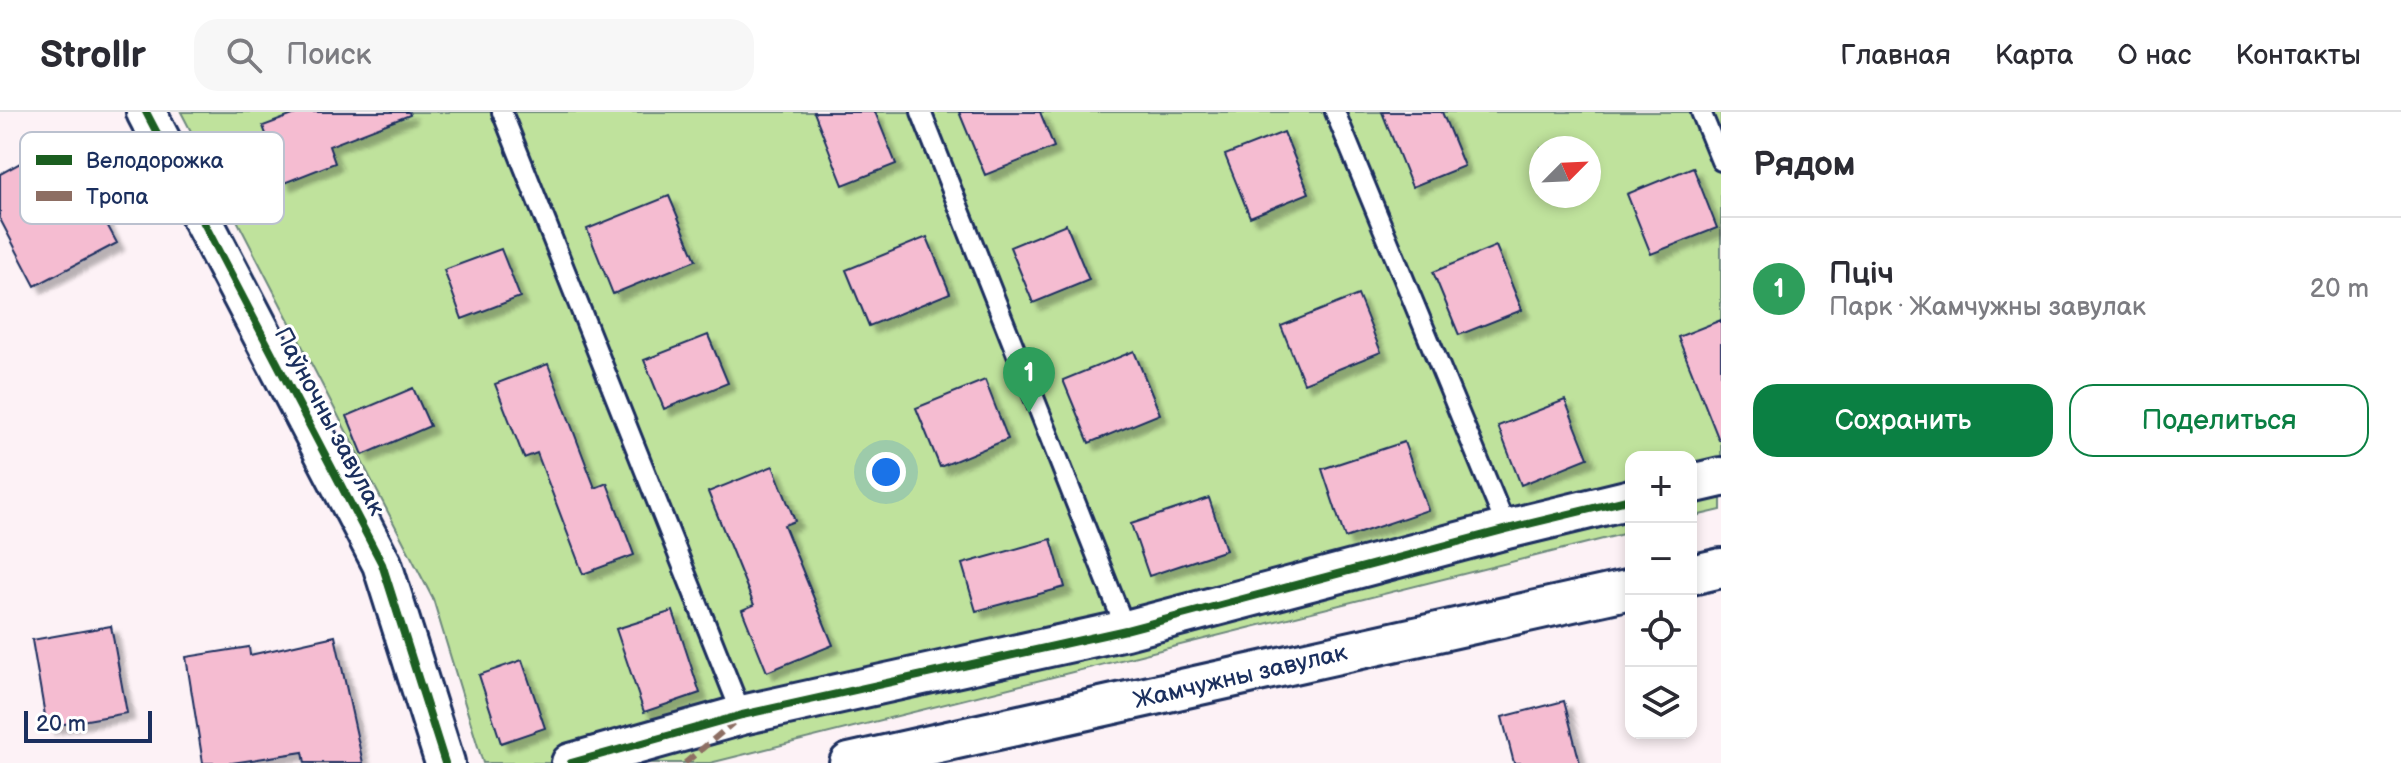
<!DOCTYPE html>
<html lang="ru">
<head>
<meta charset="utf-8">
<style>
  body { margin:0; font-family:"Balsamiq Sans",sans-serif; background:#f7f7f7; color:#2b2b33 }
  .controls { position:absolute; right:24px; bottom:24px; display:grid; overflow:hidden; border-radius:16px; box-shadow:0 4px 12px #0003 }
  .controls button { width:72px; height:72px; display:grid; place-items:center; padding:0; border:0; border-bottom:2px solid #e1e1e2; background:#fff; color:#2b2b33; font:40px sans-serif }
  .compass { position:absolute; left:1529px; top:24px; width:72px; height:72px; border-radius:50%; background:#fff; box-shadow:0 4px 12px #0003; rotate:66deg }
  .scale { position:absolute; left:24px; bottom:20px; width:128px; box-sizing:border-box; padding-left:8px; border:4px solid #1b2f5e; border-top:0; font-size:22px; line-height:28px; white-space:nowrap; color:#1b2f5e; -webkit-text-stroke:6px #fff; paint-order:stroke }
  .you { position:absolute; left:886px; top:360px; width:28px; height:28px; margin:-20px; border:6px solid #fff; border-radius:50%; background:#1a73e8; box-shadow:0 0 0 12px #1a73e833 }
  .badge { display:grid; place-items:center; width:52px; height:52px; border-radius:50%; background:#0b8043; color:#fff; font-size:26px; font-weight:700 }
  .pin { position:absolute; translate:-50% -66px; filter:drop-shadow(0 2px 4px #0008) }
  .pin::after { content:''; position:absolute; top:42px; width:28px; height:24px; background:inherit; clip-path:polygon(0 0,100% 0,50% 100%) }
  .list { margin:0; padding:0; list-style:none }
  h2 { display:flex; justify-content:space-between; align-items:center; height:104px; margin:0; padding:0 32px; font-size:34px }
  h2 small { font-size:26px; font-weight:400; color:#7c7c81 }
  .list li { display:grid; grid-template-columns:52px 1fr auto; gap:24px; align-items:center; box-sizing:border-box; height:144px; padding:0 32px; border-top:2px solid #e1e1e2 }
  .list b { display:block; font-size:30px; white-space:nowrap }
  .list p { margin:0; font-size:26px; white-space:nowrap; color:#7c7c81 }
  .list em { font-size:26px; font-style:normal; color:#7c7c81 }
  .actions { display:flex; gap:16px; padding:24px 32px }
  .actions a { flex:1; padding:18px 0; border:2px solid #0b8043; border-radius:24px; text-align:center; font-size:28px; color:#0b8043 }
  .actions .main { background:#0b8043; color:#fff }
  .icon { flex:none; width:44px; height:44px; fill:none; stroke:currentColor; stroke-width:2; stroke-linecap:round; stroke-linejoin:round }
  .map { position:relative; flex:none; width:1721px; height:651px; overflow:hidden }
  header { display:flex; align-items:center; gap:48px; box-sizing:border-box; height:112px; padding:0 40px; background:#fff; border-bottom:2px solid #e1e1e2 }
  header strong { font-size:38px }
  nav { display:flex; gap:44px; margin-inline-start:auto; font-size:28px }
  .search { width:560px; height:72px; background:#f7f7f7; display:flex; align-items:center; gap:20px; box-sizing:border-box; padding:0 28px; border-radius:24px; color:#7c7c81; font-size:30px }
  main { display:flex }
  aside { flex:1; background:#fff }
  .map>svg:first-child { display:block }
</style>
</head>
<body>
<header>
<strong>Strollr</strong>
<div class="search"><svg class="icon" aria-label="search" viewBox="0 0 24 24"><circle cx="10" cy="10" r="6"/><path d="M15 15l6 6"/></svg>Поиск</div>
<nav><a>Главная</a><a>Карта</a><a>О нас</a><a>Контакты</a></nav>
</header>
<main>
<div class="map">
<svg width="1721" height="651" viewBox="0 0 1721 651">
  <defs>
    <filter id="shadow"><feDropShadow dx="7" dy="7" stdDeviation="2" flood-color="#0004"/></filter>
  </defs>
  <rect width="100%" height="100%" fill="#fdf2f6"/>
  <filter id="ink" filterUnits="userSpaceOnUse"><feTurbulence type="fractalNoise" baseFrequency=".0125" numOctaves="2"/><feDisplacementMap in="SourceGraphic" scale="16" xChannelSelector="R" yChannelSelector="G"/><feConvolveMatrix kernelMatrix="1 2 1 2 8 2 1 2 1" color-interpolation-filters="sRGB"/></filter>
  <g filter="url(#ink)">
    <path fill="#bfe29c" stroke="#6d887d" stroke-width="2" fill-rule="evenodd" d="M 181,0 L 1721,0 L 1721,398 L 1691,405 L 1691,345 L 1631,345 L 1631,420 L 710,651 L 483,651 L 433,487 ZM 1541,36 L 1589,36 L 1589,84 L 1541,84 Z"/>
    <path fill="#f5bcd1" stroke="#1b2f5e" stroke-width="2" filter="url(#shadow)" d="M 301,0 L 409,0 L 410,3 L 329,34 L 335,51 L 284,71 L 263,14 Z
      M 814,0 L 875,0 L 896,52 L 843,73 Z
      M 959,0 L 1040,0 L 1054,35 L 985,63 Z
      M 1382,0 L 1442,0 L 1464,54 L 1412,75 Z
      M 1284,20 L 1309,81 L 1250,105 L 1225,43 Z
      M 62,28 L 117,131 L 35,174 L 0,107 L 0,62 Z
      M 1693,55 L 1717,116 L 1651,142 L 1627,82 Z
      M 669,84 L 696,148 L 613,182 L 587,117 Z
      M 1066,112 L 1089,168 L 1033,191 L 1010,135 Z
      M 927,125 L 950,181 L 869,214 L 846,158 Z
      M 1496,134 L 1522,198 L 1459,223 L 1433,160 Z
      M 501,137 L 520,185 L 462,207 L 444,158 Z
      M 1358,183 L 1381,240 L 1304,271 L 1281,214 Z
      M 1721,208 L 1721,328 L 1719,328 L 1678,225 Z
      M 708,223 L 728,271 L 664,297 L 644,248 Z
      M 1134,239 L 1160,302 L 1089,331 L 1063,268 Z
      M 548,252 L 595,376 L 607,371 L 634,443 L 583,462 L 537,341 L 524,346 L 495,272 Z
      M 985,268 L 1008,327 L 940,355 L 916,296 Z
      M 413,276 L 430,314 L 363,343 L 347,304 Z
      M 1565,288 L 1588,346 L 1521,373 L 1498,314 Z
      M 1404,330 L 1428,398 L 1345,426 L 1322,357 Z
      M 773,354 L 795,409 L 784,413 L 833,533 L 767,560 L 742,498 L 754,493 L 708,380 Z
      M 1209,386 L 1226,438 L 1149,464 L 1131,412 Z
      M 1051,427 L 1065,475 L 976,499 L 962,452 Z
      M 673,499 L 700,581 L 644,600 L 616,517 Z
      M 111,514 L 127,601 L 47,615 L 32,528 Z
      M 335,524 L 363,651 L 305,651 L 303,640 L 232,651 L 203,651 L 186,545 L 249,535 L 250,543 Z
      M 522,548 L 545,616 L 501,631 L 479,563 Z
      M 1564,589 L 1580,651 L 1514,651 L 1502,605 Z"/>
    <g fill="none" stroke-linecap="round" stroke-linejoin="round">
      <defs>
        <path id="lane" d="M 502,0 L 742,603
          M 921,0 L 1126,518
          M 1335,0 L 1507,417
          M 1701,0 L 1721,49"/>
        <path id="street" d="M 146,0 L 382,452 L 445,651
          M 1691,372 L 1721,365
          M 1691,463 L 1721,456
          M 571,651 L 742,603 L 1126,518 L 1507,417 L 1631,387
          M 849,651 L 1631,477"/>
      </defs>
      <use href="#lane" stroke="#1b2f5e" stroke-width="24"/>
      <use href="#street" stroke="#1b2f5e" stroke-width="44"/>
      <use href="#lane" stroke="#fff" stroke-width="18"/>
      <use href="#street" stroke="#fff" stroke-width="38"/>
      <path stroke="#8d6e63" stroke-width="6" stroke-dasharray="12 6" stroke-linecap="butt" d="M 685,651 L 733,611"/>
      <defs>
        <path id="cycleway" d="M 146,0 L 382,452 L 445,651
          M 571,651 L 742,603 L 1126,518 L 1507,417 L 1631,387"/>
      </defs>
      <use href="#cycleway" stroke="#fff" stroke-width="13"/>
      <use href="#cycleway" stroke="#1b5e20" stroke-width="8"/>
    </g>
  </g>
  <g text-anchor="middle" stroke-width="6" stroke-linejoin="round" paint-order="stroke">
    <g font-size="24" fill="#1b2f5e" stroke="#fff">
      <text transform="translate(330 309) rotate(62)" y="8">Паўночны завулак</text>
      <text transform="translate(1240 564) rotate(-13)" y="8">Жамчужны завулак</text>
    </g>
  </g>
  <rect x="20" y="20" width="264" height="92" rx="12" fill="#fff" stroke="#bbc1cf" stroke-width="2"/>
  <rect x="36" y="43" width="36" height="10" fill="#1b5e20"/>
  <rect x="36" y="79" width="36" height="10" fill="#8d6e63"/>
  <g font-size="22" fill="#1b2f5e">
    <text x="86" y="56">Велодорожка</text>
    <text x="86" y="92">Тропа</text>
  </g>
</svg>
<div class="controls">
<button>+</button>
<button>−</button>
<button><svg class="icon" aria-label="locate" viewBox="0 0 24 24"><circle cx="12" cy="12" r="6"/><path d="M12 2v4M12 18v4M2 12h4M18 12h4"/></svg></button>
<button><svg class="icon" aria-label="layers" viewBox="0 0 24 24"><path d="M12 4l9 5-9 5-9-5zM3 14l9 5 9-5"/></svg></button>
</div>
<svg class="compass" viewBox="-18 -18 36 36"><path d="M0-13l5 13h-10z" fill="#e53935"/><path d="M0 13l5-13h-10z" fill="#7c7c81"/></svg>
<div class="scale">20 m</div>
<div class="you"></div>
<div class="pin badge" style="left:1029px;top:301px;background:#2e9e5b">1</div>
</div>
<aside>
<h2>Рядом<small></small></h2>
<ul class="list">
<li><span class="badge" style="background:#2e9e5b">1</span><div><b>Пціч</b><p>Парк · Жамчужны завулак</p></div><em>20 m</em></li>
</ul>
<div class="actions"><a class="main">Сохранить</a><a>Поделиться</a></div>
</aside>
</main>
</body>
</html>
